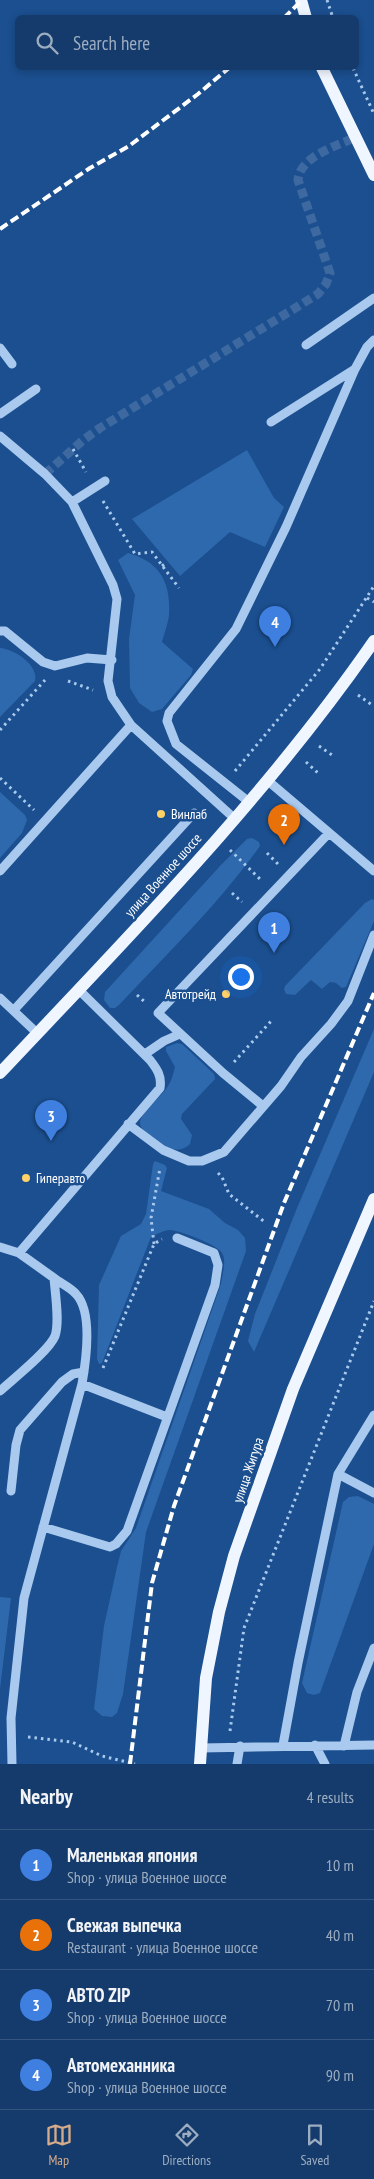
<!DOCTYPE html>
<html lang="en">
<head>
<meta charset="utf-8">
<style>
  body { margin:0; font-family:"PT Sans Narrow",sans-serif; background:#214673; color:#f1f3f6 }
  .you { position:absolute; left:240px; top:976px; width:18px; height:18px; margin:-12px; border:4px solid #fff; border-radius:50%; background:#1a73e8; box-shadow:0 0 0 8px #1a73e833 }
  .badge { display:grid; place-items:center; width:32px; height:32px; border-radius:50%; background:#d6ab8b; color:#fff; font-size:16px; font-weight:700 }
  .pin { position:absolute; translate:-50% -41px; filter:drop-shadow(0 1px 2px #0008) }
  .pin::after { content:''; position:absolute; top:26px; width:18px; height:15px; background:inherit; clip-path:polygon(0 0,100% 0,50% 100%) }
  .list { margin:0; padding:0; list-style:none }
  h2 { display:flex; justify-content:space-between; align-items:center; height:65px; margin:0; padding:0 20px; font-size:21px }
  h2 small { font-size:16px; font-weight:400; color:#9dadc1 }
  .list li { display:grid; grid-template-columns:32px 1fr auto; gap:15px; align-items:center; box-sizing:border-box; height:70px; padding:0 20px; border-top:1px solid #33557e }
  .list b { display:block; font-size:19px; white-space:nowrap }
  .list p { margin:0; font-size:16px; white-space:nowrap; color:#9dadc1 }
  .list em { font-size:16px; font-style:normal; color:#9dadc1 }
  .icon { flex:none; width:28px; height:28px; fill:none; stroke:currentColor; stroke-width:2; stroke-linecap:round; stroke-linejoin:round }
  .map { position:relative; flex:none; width:374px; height:1764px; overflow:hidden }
  .search { position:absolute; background:#143b6b; box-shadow:0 2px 8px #0003; left:15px; right:15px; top:15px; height:55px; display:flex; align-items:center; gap:12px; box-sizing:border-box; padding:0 18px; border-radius:8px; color:#9dadc1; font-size:19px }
  .sheet { height:345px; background:#143b6b }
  nav { display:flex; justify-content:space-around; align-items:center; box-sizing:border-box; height:70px; border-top:1px solid #33557e; background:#143b6b; font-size:14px; color:#9dadc1 }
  nav a { display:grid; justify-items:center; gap:2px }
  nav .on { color:#d6ab8b }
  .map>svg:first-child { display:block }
</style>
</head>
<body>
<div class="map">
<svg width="374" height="1764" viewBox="0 0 374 1764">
  <rect width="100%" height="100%" fill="#1b4f8f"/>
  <path fill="#2e69ad" d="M 247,450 L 274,498 L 284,507 L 265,547 L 230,532 L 180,576 L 132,519 Z
    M 128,553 C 160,562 171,582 169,615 C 168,624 164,634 162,642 L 193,669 L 191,675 L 162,709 L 152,712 L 139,703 L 130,688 L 129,639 L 135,595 L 118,560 Z
    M 0,648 C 14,649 39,665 35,681 L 0,717 Z
    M 0,792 L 25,815 L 27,820 L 22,833 L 0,858 Z
    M 252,838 L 259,842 L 260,846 C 219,904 167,954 119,1005 L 115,1008 L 110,1008 L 104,1000 L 105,992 L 220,866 L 247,839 Z
    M 372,899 L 374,900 L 374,921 L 346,987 L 342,988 L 336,983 L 330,982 L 322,989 L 311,980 L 295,995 L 286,994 L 284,989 L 285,986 L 365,903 Z
    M 374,1029 L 374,1072 L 254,1352 L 248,1341 L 255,1314 L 297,1208 Z
    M 177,1043 L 182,1044 L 214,1074 L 215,1079 L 182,1114 L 181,1119 L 192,1135 L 190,1144 C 184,1150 177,1151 169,1148 C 161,1145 140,1132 140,1123 C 140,1113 163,1095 168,1086 C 172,1080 173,1074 175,1067 L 166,1051 L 166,1047 Z
    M 155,1161 L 165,1165 L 167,1168 L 161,1191 L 209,1209 L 225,1223 L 238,1230 L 245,1238 L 246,1251 L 146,1532 L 123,1694 L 117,1713 L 112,1717 L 102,1716 L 94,1709 L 104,1626 L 117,1567 L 121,1551 L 136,1528 L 221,1284 C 222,1275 227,1261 222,1253 C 218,1245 179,1230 170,1230 C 164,1230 157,1234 151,1237 L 102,1363 L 99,1364 L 97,1359 L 99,1285 L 121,1236 L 141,1224 L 146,1214 L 153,1164 Z
    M 358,1496 L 374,1504 L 374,1544 L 320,1693 L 314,1695 L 307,1693 L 302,1683 L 343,1502 L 349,1497 Z
    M 0,1597 L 11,1598 L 0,1689 Z"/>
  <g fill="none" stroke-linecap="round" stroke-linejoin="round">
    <path stroke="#3d69a0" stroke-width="9" stroke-dasharray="9 4.5" stroke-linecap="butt" d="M 45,474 L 82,441 L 100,428 L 318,294 L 326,284 L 330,273 L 298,180 C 300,156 337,146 356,137"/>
    <path stroke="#a9c9ee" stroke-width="3" stroke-dasharray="2.5 4" stroke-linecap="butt" d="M 327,0 L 333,18
      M 353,68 L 374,114
      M 73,449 L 86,472
      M 103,501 L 135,554 L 152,552 L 179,588
      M 162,566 L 167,562
      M 367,598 L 374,602
      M 68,681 L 93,690
      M 358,695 L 372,705
      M 0,730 L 45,680
      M 319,746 L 332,755
      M 306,762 L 318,773
      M 235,771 L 320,669 L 374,586
      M 0,778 L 34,810
      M 230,850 L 261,880
      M 267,853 L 278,864
      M 232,893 L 242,902
      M 137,995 L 146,1003
      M 234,1062 L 273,1019
      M 218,1173 L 222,1177 L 229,1194 L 266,1223
      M 154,1244 L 151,1218 L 160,1168
      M 103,1368 L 154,1244 L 162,1239
      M 230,1731 L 244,1628 L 374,1301
      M 28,1737 L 72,1742 L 102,1756 L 135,1764"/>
    <path stroke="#a9c9ee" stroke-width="9" d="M 306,345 L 374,298
      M 0,348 L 12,364
      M 0,414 L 36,389
      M 271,422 L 355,369 L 367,347 L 374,340
      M 0,436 L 45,474 L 72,502 L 113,585 L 117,599 L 108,681 L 112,697 L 131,725 L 234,818
      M 72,502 L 105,481
      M 0,631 L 5,631 L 43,662 L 55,666 L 87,658 L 112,660
      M 267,780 L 374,871
      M 249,802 L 176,744 L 167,721 L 169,713 L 236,629 L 286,527 L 355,369
      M 0,871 L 131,725
      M 0,998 L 37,1033
      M 14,1010 L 194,813
      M 145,1054 L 164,1041 L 180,1034
      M 263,1106 L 223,1073 L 158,1013 L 329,833
      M 128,1124 L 163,1150 L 189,1161 L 202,1161 L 224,1152 L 281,1086 L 301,1057 L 331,1024 L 348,1001 L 374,935
      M 0,1247 L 19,1253 L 54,1278 C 55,1293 60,1322 55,1336 C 49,1351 13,1379 0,1391
      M 19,1253 L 160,1088 C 162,1076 157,1069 150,1060 L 79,990
      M 82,1384 L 167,1417
      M 338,1474 L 374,1493
      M 11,1491 L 16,1445 L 20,1430 L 62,1382 L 73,1374 L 84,1372
      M 43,1527 L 110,1547 L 116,1544 L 127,1531 L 215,1285 L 218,1265 L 214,1253 L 177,1238
      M 283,1745 L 298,1663 L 338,1474 L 374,1415
      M 315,1745 L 325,1764
      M 344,1746 L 357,1692 L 374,1648
      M 201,1748 L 374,1745
      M 12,1764 L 11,1718 L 24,1598 L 82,1384 C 86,1361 93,1312 76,1294 C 70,1287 60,1283 54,1278
      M 237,1764 L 240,1746"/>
    <path stroke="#f0f6ff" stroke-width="12" d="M 301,0 L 306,18
      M 322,68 L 374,175
      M 0,1073 C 129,936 267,796 374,641
      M 200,1764 L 206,1678 L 219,1612 L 234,1556 L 293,1389 L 374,1199"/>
    <path stroke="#fff" stroke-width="4" stroke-dasharray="9 4" stroke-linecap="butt" d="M 284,18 L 302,0
      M 0,229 L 90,168 L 129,146 L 198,94 L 229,68
      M 130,1764 L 152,1583 L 174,1506 L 284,1203 L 374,993"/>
  </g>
  <g fill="#ffd166" stroke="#1b4f8f" stroke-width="2">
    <circle cx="161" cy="814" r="5"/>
    <circle cx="226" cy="994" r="5"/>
    <circle cx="26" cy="1178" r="5"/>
  </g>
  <g text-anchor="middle" stroke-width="5" stroke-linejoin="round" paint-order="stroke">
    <g font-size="14" fill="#fff" stroke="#1b4f8f" text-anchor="start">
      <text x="171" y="819">Винлаб</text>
      <text x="216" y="999" text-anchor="end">Автотрейд</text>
      <text x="36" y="1183">Гиперавто</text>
    </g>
    <g font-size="14" fill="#fff" stroke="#1b4f8f">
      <text transform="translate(163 875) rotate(-48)" y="5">улица Военное шоссе</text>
      <text transform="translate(248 1470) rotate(-71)" y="5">улица Жигура</text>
    </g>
  </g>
</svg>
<div class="you"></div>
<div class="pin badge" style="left:274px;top:953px;background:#3f7fe0">1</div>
<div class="pin badge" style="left:284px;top:845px;background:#e8710a">2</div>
<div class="pin badge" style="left:51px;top:1141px;background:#3f7fe0">3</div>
<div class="pin badge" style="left:275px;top:647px;background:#3f7fe0">4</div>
<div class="search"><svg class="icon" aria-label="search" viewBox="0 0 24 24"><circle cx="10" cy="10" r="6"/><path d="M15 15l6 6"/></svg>Search here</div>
</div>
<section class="sheet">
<h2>Nearby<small>4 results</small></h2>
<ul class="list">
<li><span class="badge" style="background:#3f7fe0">1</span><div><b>Маленькая япония</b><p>Shop · улица Военное шоссе</p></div><em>10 m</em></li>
<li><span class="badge" style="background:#e8710a">2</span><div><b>Свежая выпечка</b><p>Restaurant · улица Военное шоссе</p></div><em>40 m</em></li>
<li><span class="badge" style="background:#3f7fe0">3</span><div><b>АВТО ZIP</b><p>Shop · улица Военное шоссе</p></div><em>70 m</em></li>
<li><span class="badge" style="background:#3f7fe0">4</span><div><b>Автомеханника</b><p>Shop · улица Военное шоссе</p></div><em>90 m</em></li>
</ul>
</section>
<nav>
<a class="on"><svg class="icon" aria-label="map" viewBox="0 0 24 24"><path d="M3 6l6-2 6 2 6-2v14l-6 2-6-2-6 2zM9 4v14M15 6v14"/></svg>Map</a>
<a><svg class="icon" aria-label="directions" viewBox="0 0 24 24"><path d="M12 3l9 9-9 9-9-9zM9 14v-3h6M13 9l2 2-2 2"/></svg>Directions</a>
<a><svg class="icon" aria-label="saved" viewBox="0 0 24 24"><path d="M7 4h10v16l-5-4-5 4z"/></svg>Saved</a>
</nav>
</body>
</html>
